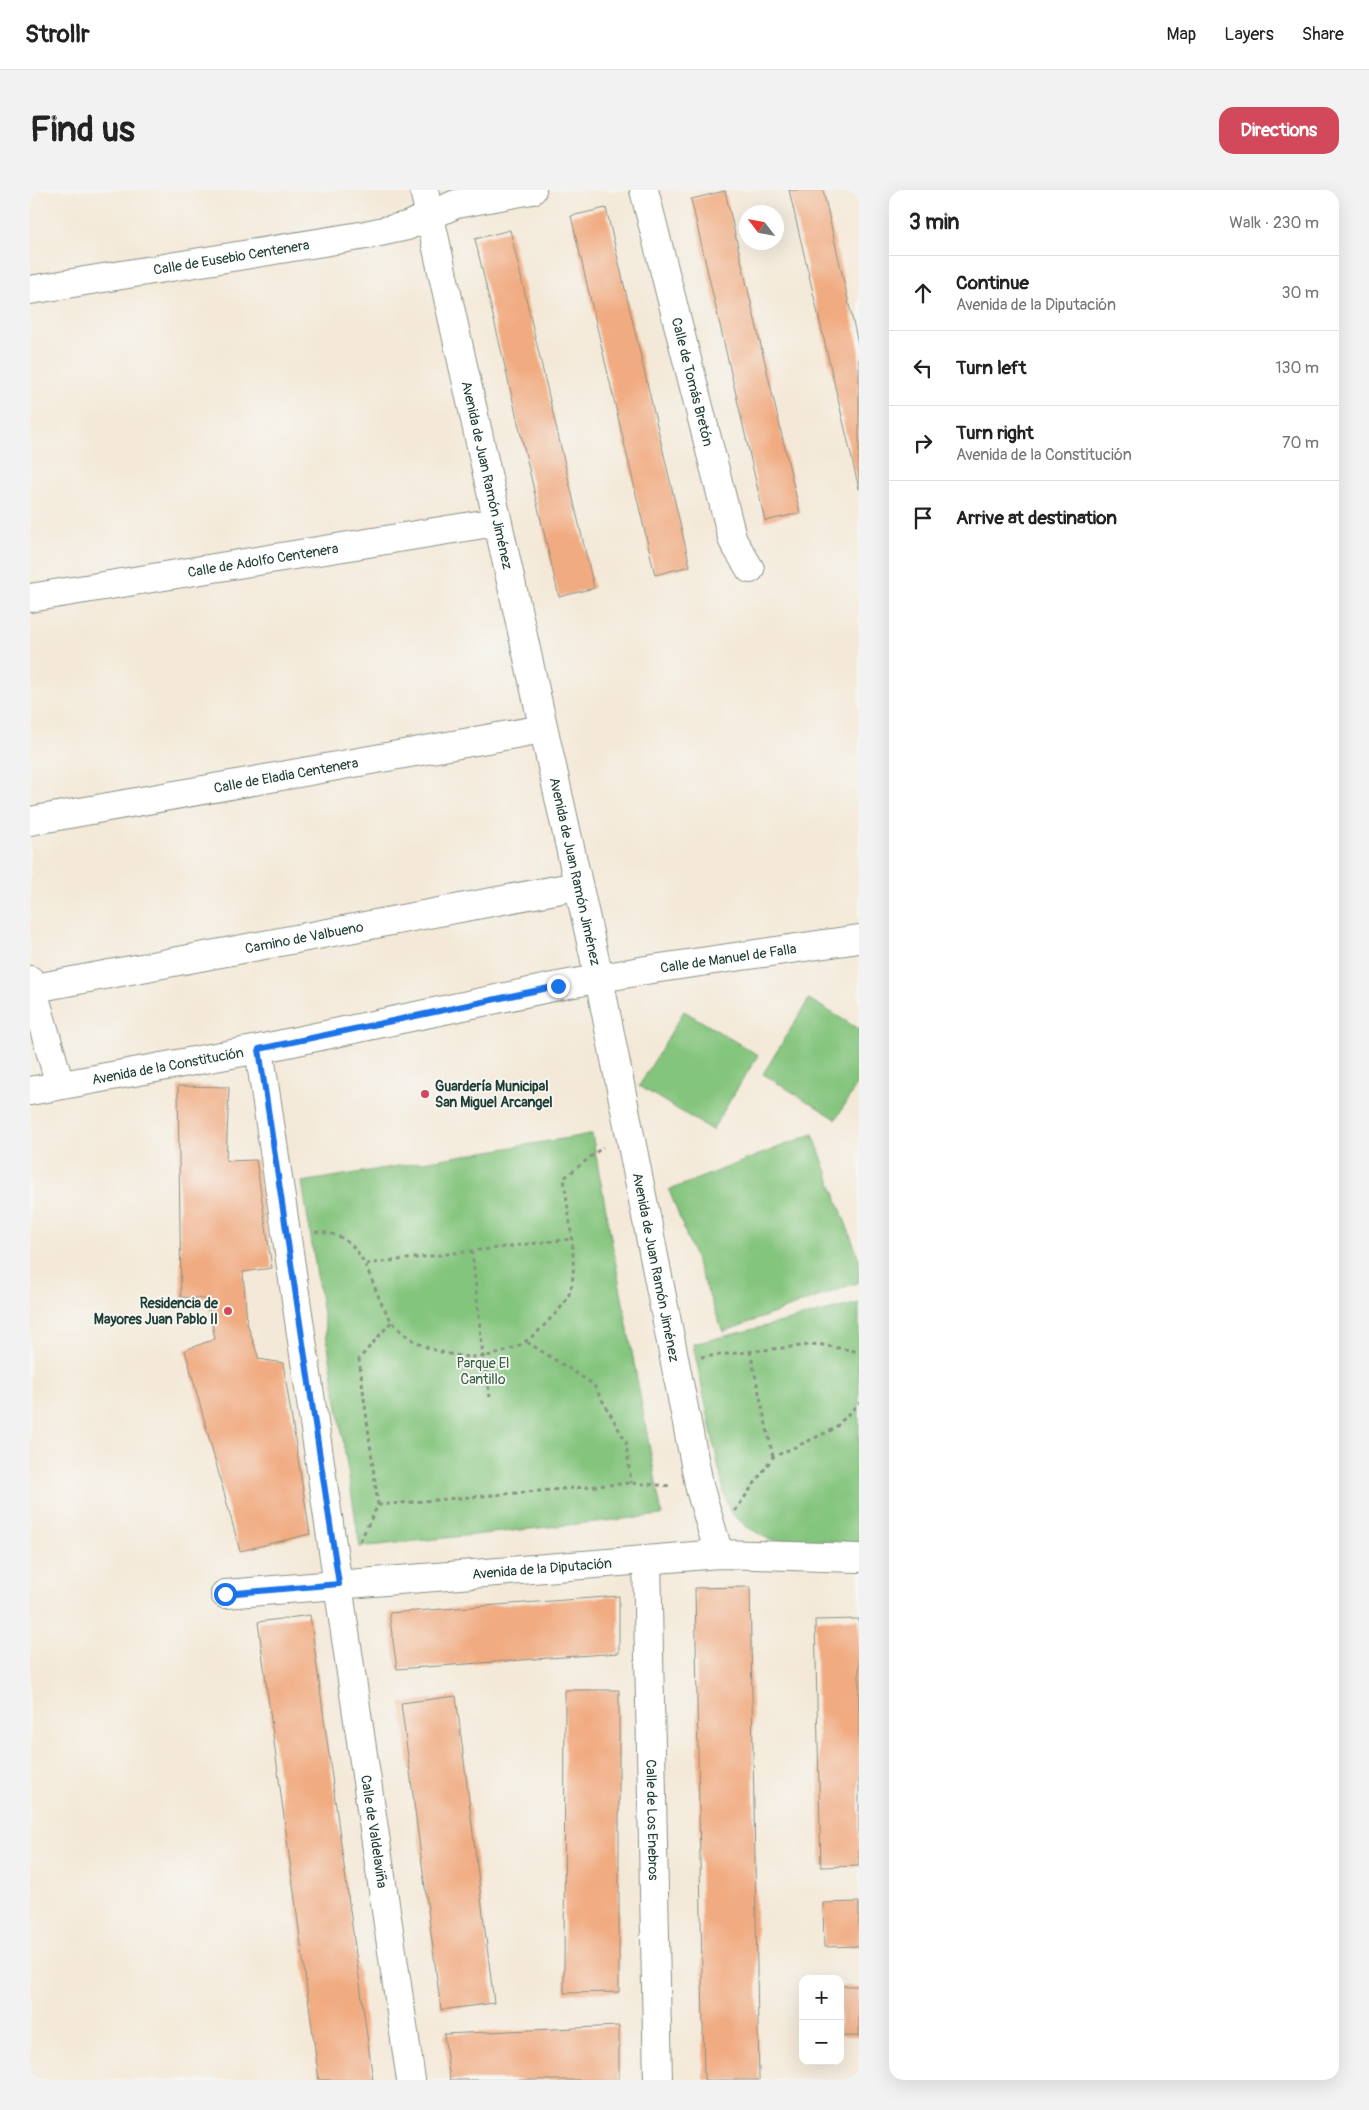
<!DOCTYPE html>
<html lang="en">
<head>
<meta charset="utf-8">
<style>
  body { margin:0; font-family:Pangolin,sans-serif; background:#f2f2f2; color:#222 }
  .controls { position:absolute; right:15px; bottom:15px; display:grid; overflow:hidden; border-radius:10px; box-shadow:0 5px 20px #0002 }
  .controls button { width:45px; height:45px; display:grid; place-items:center; padding:0; border:0; border-bottom:1px solid #e0e0e0; background:#fff; color:#222; font:25px sans-serif }
  .compass { position:absolute; left:709px; top:15px; width:45px; height:45px; border-radius:50%; background:#fff; box-shadow:0 5px 20px #0002; rotate:302deg }
  .stop { position:absolute; width:15px; height:15px; margin:-11px; border:4px solid #1a73e8; border-radius:50%; background:#fff }
  .stop.end { background:#1a73e8; border-color:#fff; box-shadow:0 1px 5px #0008 }
  .list { margin:0; padding:0; list-style:none }
  h2 { display:flex; justify-content:space-between; align-items:center; height:65px; margin:0; padding:0 20px; font-size:21px }
  h2 small { font-size:16px; font-weight:400; color:#767676 }
  .list li { display:grid; grid-template-columns:32px 1fr auto; gap:15px; align-items:center; box-sizing:border-box; height:75px; padding:0 20px; border-top:1px solid #e0e0e0 }
  .list b { display:block; font-size:19px; white-space:nowrap }
  .list p { margin:0; font-size:16px; white-space:nowrap; color:#767676 }
  .list em { font-size:16px; font-style:normal; color:#767676 }
  .icon { flex:none; width:28px; height:28px; fill:none; stroke:currentColor; stroke-width:2; stroke-linecap:round; stroke-linejoin:round }
  .map { position:relative; flex:none; width:829px; height:1890px; overflow:hidden; border-radius:15px }
  header { display:flex; align-items:center; gap:30px; box-sizing:border-box; height:70px; padding:0 25px; background:#fff; border-bottom:1px solid #e0e0e0 }
  header strong { font-size:24px }
  nav { display:flex; gap:28px; margin-inline-start:auto; font-size:18px }
  .intro { display:flex; align-items:center; justify-content:space-between; box-sizing:border-box; height:120px; padding:0 30px }
  h1 { margin:0; font-size:35px }
  .button { padding:12px 22px; border-radius:15px; background:#d1495b; color:#fff; font-size:18px; font-weight:700 }
  main { display:flex; gap:30px; padding:0 30px }
  aside { flex:1; background:#fff; border-radius:15px; box-shadow:0 5px 20px #0002 }
  .map>svg:first-child { display:block }
</style>
</head>
<body>
<header>
<strong>Strollr</strong>
<nav><a>Map</a><a>Layers</a><a>Share</a></nav>
</header>
<div class="intro"><h1>Find us</h1><a class="button">Directions</a></div>
<main>
<div class="map">
<svg width="829" height="1890" viewBox="0 0 829 1890">
  <rect width="100%" height="100%" fill="#f6f6f2"/>
  <filter id="ink" filterUnits="userSpaceOnUse"><feTurbulence type="fractalNoise" baseFrequency=".02" numOctaves="2"/><feDisplacementMap in="SourceGraphic" scale="10" xChannelSelector="R" yChannelSelector="G"/><feConvolveMatrix kernelMatrix="1 2 1 2 8 2 1 2 1" color-interpolation-filters="sRGB"/></filter>
  <filter id="wash" filterUnits="userSpaceOnUse"><feTurbulence type="fractalNoise" baseFrequency=".0096" numOctaves="4" result="noise"/><feDisplacementMap in="SourceGraphic" scale="20" xChannelSelector="R" yChannelSelector="G"/><feGaussianBlur stdDeviation="1.12" result="paint"/><feColorMatrix in="noise" values="0 0 0 0 0 0 0 0 0 0 0 0 0 0 0 0 0 1.4 0 .05"/><feComposite in="paint" operator="in"/></filter>
  <g filter="url(#wash)">
    <rect width="100%" height="100%" fill="#f4e9d8"/>
    <path fill="#84c57d" stroke="#528158" d="M 779,809 L 829,839 L 829,891 L 806,929 L 733,884 Z
      M 654,821 L 728,865 L 682,940 L 609,896 Z
      M 562,944 L 632,1325 L 330,1357 L 272,992 Z
      M 783,944 L 829,1069 L 829,1092 L 693,1142 L 639,1000 Z
      M 829,1113 L 829,1352 L 740,1350 L 717,1337 L 700,1322 L 694,1303 L 663,1154 Z"/>
    <g id="blocks">
      <path fill="#f1ab81" d="M 759,0 L 793,0 L 829,158 L 829,299 Z
        M 695,1 L 770,323 L 735,331 L 661,9 Z
        M 576,18 L 660,376 L 625,385 L 541,26 Z
        M 480,40 L 564,398 L 529,407 L 445,49 Z
        M 148,896 L 199,897 L 196,971 L 226,970 L 242,1078 L 213,1082 L 217,1133 L 229,1169 L 253,1173 L 280,1344 L 210,1361 L 155,1160 L 185,1149 L 177,1109 L 151,1107 Z
        M 720,1397 L 729,1890 L 674,1890 L 665,1398 Z
        M 589,1406 L 589,1463 L 367,1479 L 359,1423 Z
        M 280,1425 L 343,1890 L 289,1890 L 228,1432 Z
        M 829,1429 L 829,1676 L 791,1677 L 785,1430 Z
        M 535,1500 L 589,1500 L 589,1802 L 534,1803 Z
        M 426,1506 L 464,1813 L 411,1820 L 371,1513 Z
        M 829,1712 L 829,1756 L 794,1757 L 793,1713 Z
        M 810,1796 L 829,1796 L 829,1846 L 810,1846 Z
        M 589,1836 L 589,1890 L 420,1890 L 414,1844 Z"/>
    </g>
  </g>
  <g filter="url(#ink)">
    <use href="#blocks" fill-opacity="0" stroke="#8a9386" stroke-width="1"/>
    <g fill="none" stroke-linecap="round" stroke-linejoin="round">
      <defs>
        <g id="minor">
          <path id="s1" d="M 394,0 L 569,788 L 670,1299 L 689,1364"/>
          <path id="s2" d="M 614,0 L 703,351 L 720,379"/>
          <path id="s3" d="M 0,100 L 336,45 L 377,36 L 426,14 L 502,0"/>
          <path id="s4" d="M 0,408 L 466,332"/>
          <path id="s5" d="M 0,631 L 513,539"/>
          <path d="M 0,790 L 30,895"/>
          <path id="s6" d="M 0,799 L 547,696"/>
          <path id="s7" d="M 229,859 L 381,1890"/>
          <path id="s8" d="M 0,901 L 229,859 L 528,796 L 616,780 L 829,749"/>
          <path id="s9" d="M 617,1370 L 628,1890"/>
          <path id="s10" d="M 195,1404 L 689,1364 L 829,1368"/>
        </g>
      </defs>
      <use href="#minor" stroke="#8a9386" stroke-width="30"/>
      <path stroke="#8a9386" stroke-width="3" stroke-dasharray="4 4" stroke-linecap="butt" d="M 285,1042 C 339,1042 337,1096 361,1130 C 372,1145 393,1158 411,1162 C 455,1174 491,1163 520,1129 C 529,1120 538,1111 541,1098 C 548,1071 537,1017 534,988 L 573,957
        M 442,1061 L 453,1166 L 460,1207
        M 336,1074 L 540,1049
        M 497,1152 L 563,1194 L 596,1252 L 601,1293
        M 720,1161 L 743,1267
        M 671,1167 L 788,1154 L 829,1162
        M 348,1315 L 329,1169 L 362,1131
        M 705,1321 L 743,1267 L 804,1239 L 829,1213
        M 330,1351 L 348,1315 L 601,1293 L 641,1296"/>
      <use href="#minor" stroke="#fff" stroke-width="28"/>
    </g>
  </g>
  <g fill="none" stroke-linecap="round" stroke-linejoin="round" filter="url(#ink)">
    <path stroke="#1a73e8" stroke-width="6" d="M 195,1404 L 309,1394 L 229,859 L 528,796"/>
  </g>
  <g fill="#d1495b" stroke="#f6f6f2" stroke-width="2">
    <circle cx="395" cy="904" r="5"/>
    <circle cx="198" cy="1121" r="5"/>
  </g>
  <g text-anchor="middle" stroke-width="4" stroke-linejoin="round" paint-order="stroke">
    <g font-size="14" fill="#1f3d34" stroke="#f6f6f2">
      <text dy="5" stroke="none"><textPath href="#s3" startOffset="204">Calle de Eusebio Centenera</textPath></text>
      <text dy="5" stroke="none"><textPath href="#s2" startOffset="198">Calle de Tomás Bretón</textPath></text>
      <text dy="5" stroke="none"><textPath href="#s1" startOffset="292">Avenida de Juan Ramón Jiménez</textPath></text>
      <text dy="5" stroke="none"><textPath href="#s4" startOffset="236">Calle de Adolfo Centenera</textPath></text>
      <text dy="5" stroke="none"><textPath href="#s5" startOffset="260">Calle de Eladia Centenera</textPath></text>
      <text dy="5" stroke="none"><textPath href="#s1" startOffset="698">Avenida de Juan Ramón Jiménez</textPath></text>
      <text dy="5" stroke="none"><textPath href="#s6" startOffset="279">Camino de Valbueno</textPath></text>
      <text dy="5" stroke="none"><textPath href="#s8" startOffset="711">Calle de Manuel de Falla</textPath></text>
      <text dy="5" stroke="none"><textPath href="#s8" startOffset="140">Avenida de la Constitución</textPath></text>
      <text dy="5" stroke="none"><textPath href="#s1" startOffset="1102">Avenida de Juan Ramón Jiménez</textPath></text>
      <text dy="5" stroke="none"><textPath href="#s10" startOffset="318">Avenida de la Diputación</textPath></text>
      <text dy="5" stroke="none"><textPath href="#s9" startOffset="260">Calle de Los Enebros</textPath></text>
      <text dy="5" stroke="none"><textPath href="#s7" startOffset="791">Calle de Valdelaviña</textPath></text>
    </g>
    <g font-size="14" font-weight="bold" fill="#1f3d34" stroke="#f6f6f2" text-anchor="start">
      <text x="405" y="901">Guardería Municipal<tspan x="405" dy="16">San Miguel Arcangel</tspan></text>
      <text x="188" y="1118" text-anchor="end">Residencia de<tspan x="188" dy="16">Mayores Juan Pablo II</tspan></text>
    </g>
    <g font-size="14" fill="#385f46" stroke="#f6f6f2">
      <text x="453" y="1178">Parque El<tspan x="453" dy="16">Cantillo</tspan></text>
    </g>
  </g>
</svg>
<div class="controls">
<button>+</button>
<button>−</button>
</div>
<svg class="compass" viewBox="-18 -18 36 36"><path d="M0-13l5 13h-10z" fill="#e53935"/><path d="M0 13l5-13h-10z" fill="#767676"/></svg>
<div class="stop" style="left:195px;top:1404px"></div>
<div class="stop end" style="left:528px;top:796px"></div>
</div>
<aside>
<h2>3 min<small>Walk · 230 m</small></h2>
<ul class="list">
<li><svg class="icon" aria-label="ahead" viewBox="0 0 24 24"><path d="M12 20V5M6 11l6-6 6 6"/></svg><div><b>Continue</b><p>Avenida de la Diputación</p></div><em>30 m</em></li>
<li><svg class="icon" aria-label="left" viewBox="0 0 24 24"><path d="M17 20v-9H6M10 6l-5 5 5 5"/></svg><div><b>Turn left</b></div><em>130 m</em></li>
<li><svg class="icon" aria-label="right" viewBox="0 0 24 24"><path d="M7 20v-9h11M14 6l5 5-5 5"/></svg><div><b>Turn right</b><p>Avenida de la Constitución</p></div><em>70 m</em></li>
<li><svg class="icon" aria-label="arrive" viewBox="0 0 24 24"><path d="M6 21V4h12l-3 4 3 4H6"/></svg><div><b>Arrive at destination</b></div></li>
</ul>
</aside>
</main>
</body>
</html>
